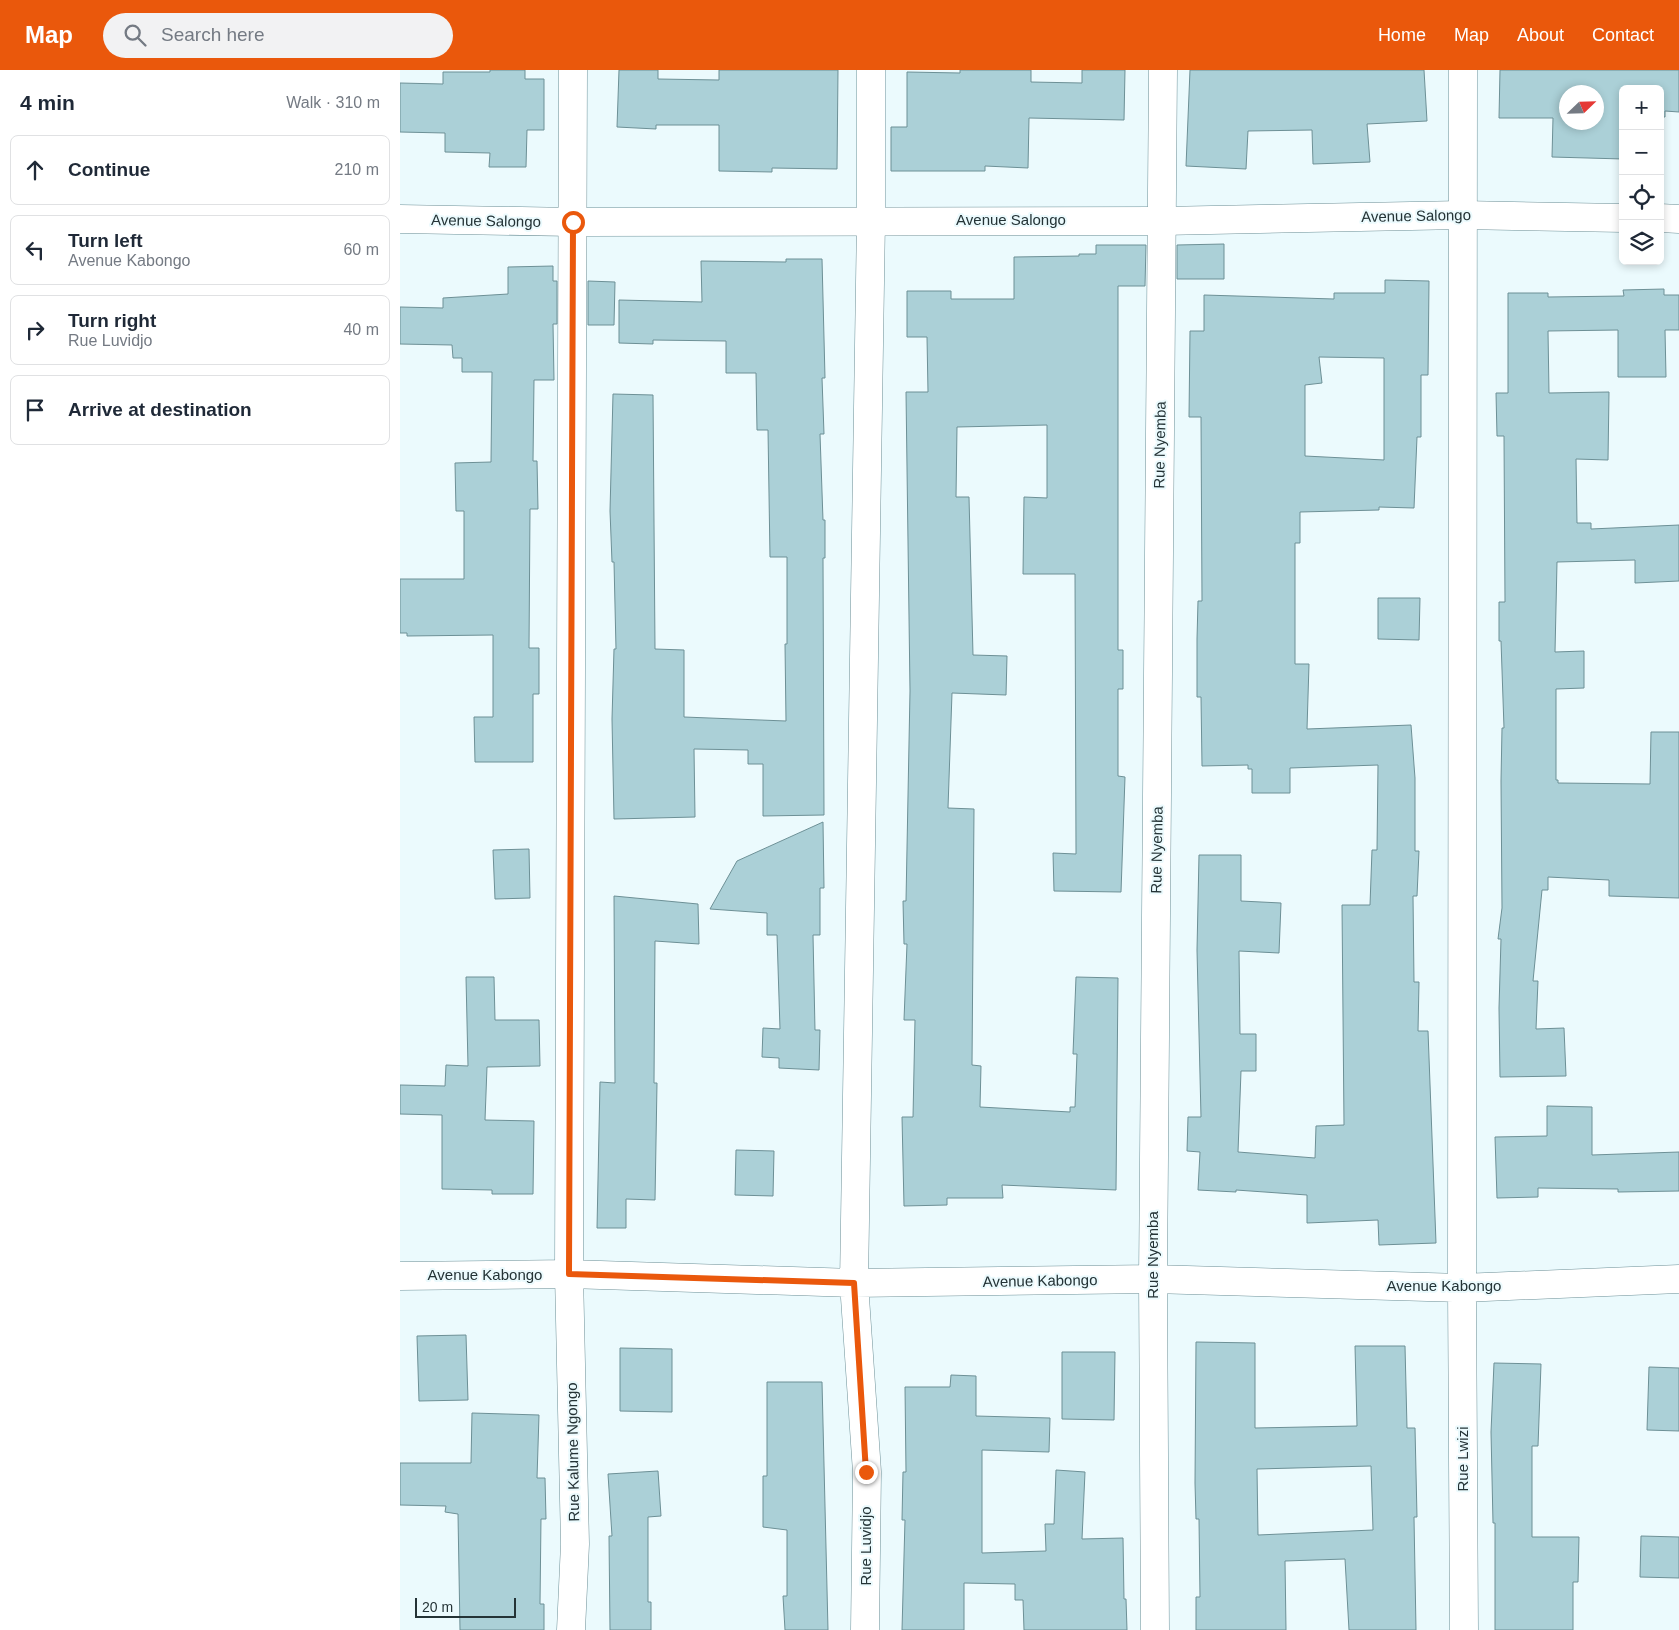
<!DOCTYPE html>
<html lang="en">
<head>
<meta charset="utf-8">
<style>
  body { margin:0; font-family:Helvetica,sans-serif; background:#f2f2f3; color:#1f2937 }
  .controls { position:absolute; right:15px; top:15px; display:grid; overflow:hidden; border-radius:8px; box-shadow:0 2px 8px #0003 }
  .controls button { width:45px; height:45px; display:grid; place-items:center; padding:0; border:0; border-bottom:1px solid #e0e1e3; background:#fff; color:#1f2937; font:25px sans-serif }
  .compass { position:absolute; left:1159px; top:15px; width:45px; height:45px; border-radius:50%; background:#fff; box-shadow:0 2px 8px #0003; rotate:67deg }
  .scale { position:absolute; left:15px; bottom:12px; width:101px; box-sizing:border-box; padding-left:5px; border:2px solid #243336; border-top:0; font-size:14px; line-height:18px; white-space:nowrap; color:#243336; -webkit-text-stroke:4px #ebfafd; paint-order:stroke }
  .stop { position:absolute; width:15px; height:15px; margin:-11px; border:4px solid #ea580c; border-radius:50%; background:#fff }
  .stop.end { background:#ea580c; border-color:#fff; box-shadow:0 1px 5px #0008 }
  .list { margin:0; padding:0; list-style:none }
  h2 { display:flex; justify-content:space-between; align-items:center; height:65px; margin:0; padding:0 20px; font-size:21px }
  h2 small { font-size:16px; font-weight:400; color:#747a83 }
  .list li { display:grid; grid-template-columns:32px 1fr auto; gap:15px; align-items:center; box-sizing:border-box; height:70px; margin:0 10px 10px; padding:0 10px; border:1px solid #e0e1e3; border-radius:8px }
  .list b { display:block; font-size:19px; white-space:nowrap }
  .list p { margin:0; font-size:16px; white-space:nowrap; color:#747a83 }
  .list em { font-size:16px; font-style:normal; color:#747a83 }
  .icon { flex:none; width:28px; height:28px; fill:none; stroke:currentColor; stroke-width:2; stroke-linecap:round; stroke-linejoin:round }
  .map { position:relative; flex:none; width:1279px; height:1560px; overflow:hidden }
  header { display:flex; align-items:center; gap:30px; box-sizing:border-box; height:70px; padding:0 25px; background:#ea580c; color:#fff }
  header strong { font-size:24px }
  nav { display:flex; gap:28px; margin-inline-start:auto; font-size:18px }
  .search { width:350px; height:45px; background:#f2f2f3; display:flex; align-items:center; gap:12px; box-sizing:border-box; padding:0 18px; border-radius:28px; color:#747a83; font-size:19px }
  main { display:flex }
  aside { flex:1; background:#fff }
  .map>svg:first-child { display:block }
</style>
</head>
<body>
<header>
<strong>Map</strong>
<div class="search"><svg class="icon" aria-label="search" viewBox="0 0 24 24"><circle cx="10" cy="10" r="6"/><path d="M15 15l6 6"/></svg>Search here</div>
<nav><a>Home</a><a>Map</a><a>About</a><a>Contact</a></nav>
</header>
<main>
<aside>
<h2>4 min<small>Walk · 310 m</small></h2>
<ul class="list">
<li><svg class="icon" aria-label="ahead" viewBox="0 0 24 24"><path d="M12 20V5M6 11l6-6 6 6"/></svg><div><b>Continue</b></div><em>210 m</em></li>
<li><svg class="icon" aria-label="left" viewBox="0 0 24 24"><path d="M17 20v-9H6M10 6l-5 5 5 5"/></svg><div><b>Turn left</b><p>Avenue Kabongo</p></div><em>60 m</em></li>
<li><svg class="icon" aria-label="right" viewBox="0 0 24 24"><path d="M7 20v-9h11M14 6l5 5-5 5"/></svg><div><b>Turn right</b><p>Rue Luvidjo</p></div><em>40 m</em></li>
<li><svg class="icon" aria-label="arrive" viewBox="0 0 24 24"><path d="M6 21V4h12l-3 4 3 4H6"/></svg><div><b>Arrive at destination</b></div></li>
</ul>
</aside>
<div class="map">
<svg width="1279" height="1560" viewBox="0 0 1279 1560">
  <rect width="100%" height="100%" fill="#ebfafd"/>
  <path fill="#abd0d7" stroke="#6d9096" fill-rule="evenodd" d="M 90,0 L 125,0 L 125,9 L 144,9 L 144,60 L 127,60 L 126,97 L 89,97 L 90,83 L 45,82 L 45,63 L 0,62 L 0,13 L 43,14 L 43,2 L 90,2 Z
    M 219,0 L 258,0 L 258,9 L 319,10 L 319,0 L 438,0 L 437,99 L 372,98 L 372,102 L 319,101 L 319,55 L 256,55 L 256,59 L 217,57 Z
    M 560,0 L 631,0 L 631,12 L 682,13 L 682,0 L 725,0 L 724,50 L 629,48 L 628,98 L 585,96 L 585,101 L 491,101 L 491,57 L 507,57 L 507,2 L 560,3 Z
    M 790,0 L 1024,0 L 1027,51 L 967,54 L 970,92 L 913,94 L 912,60 L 848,61 L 846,99 L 786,96 Z
    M 1100,0 L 1279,0 L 1279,42 L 1265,41 L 1265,47 L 1260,47 L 1260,19 L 1223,19 L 1223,89 L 1152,87 L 1153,48 L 1099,48 ZM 1166,22 L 1196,22 L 1196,52 L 1166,52 Z
    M 824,174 L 824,209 L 777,209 L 777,175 Z
    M 696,175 L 746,175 L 745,216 L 718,216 L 718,580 L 723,580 L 723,619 L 718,619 L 718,706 L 725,707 L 721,822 L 654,821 L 653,783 L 676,784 L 676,781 L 675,504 L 623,504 L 624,427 L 647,428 L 647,355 L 557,357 L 556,427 L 569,427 L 573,585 L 607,586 L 606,625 L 552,623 L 548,738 L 574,739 L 572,995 L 581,996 L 580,1037 L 670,1042 L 670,1037 L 675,1037 L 677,984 L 673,984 L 676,907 L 718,908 L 716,1120 L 602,1115 L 603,1128 L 547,1128 L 547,1135 L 504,1136 L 502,1047 L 513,1047 L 515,950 L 504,950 L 507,874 L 504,874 L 503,831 L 506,831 L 510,621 L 506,322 L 528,322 L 527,267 L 507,267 L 507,221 L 551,221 L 551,229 L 614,229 L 614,187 L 679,186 L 679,184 L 696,184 Z
    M 386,189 L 422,189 L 425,308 L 422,308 L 424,364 L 420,364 L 423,450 L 425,450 L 425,488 L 423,488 L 424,745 L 363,746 L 363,694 L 348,694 L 348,680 L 294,679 L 295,747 L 214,749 L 212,649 L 214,579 L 216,579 L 214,492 L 212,492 L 210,441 L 213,324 L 253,325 L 255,579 L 284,580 L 284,647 L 386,651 L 385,574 L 387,574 L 387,487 L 370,487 L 368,360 L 357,360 L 356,303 L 326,303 L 326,271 L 253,270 L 253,274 L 219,273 L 219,230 L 302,232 L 301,191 L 386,192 Z
    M 153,196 L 153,211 L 157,211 L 157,254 L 153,254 L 154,310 L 134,310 L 133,391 L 137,391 L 138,439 L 130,439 L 129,578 L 139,578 L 139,624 L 133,624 L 133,692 L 75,692 L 74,647 L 93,647 L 93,565 L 7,566 L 7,563 L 0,563 L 0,509 L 64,509 L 64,441 L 56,441 L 55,393 L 91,392 L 92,302 L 62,302 L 62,288 L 53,288 L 52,275 L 0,274 L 0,237 L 43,238 L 43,228 L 108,224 L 108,197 Z
    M 985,210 L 1029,211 L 1028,305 L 1021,305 L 1021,367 L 1017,367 L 1014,438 L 979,437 L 979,440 L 900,442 L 900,473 L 895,473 L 895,594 L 909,594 L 907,659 L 1011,655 L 1015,708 L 1015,781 L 1019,781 L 1017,826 L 1013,826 L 1014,912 L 1019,912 L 1018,961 L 1028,961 L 1036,1173 L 979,1175 L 978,1150 L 907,1153 L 907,1125 L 836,1120 L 836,1122 L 798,1120 L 800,1082 L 787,1081 L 788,1047 L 801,1047 L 797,880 L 799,785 L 841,785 L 841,831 L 881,833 L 879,883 L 839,881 L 840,964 L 856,964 L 856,1001 L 841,1001 L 838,1082 L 915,1088 L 916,1056 L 944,1055 L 942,835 L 970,835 L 972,780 L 977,780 L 978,695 L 890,698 L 890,723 L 852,723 L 852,699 L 848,699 L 848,695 L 802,696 L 801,627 L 797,627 L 797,569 L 798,531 L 802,531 L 801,347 L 789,347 L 790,261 L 804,261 L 804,225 L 934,229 L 934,223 L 985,223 ZM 919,287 L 984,288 L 984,390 L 905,386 L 905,315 L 922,313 Z
    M 188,211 L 215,212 L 214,255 L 188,255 Z
    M 1264,219 L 1264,225 L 1279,225 L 1279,260 L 1265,260 L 1266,307 L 1218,307 L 1218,260 L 1148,261 L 1149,323 L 1209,322 L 1208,390 L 1176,389 L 1177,453 L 1191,453 L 1191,459 L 1279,455 L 1279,511 L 1235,513 L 1235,490 L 1157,492 L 1155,582 L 1184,581 L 1184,618 L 1156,619 L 1156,710 L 1158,710 L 1158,713 L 1250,714 L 1251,662 L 1279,662 L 1279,828 L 1209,826 L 1209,810 L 1148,807 L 1148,820 L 1142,820 L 1133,911 L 1138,911 L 1136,959 L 1164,958 L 1166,1006 L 1100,1007 L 1099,938 L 1101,869 L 1098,869 L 1102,838 L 1101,711 L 1102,658 L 1104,658 L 1101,571 L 1099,571 L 1099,532 L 1105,532 L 1104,366 L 1097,366 L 1096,323 L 1108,323 L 1108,223 L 1148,223 L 1148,227 L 1224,226 L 1223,220 Z
    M 978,528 L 1020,528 L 1019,570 L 978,569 Z
    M 423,752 L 424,818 L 420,818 L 420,865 L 413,865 L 415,960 L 420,960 L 419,1000 L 379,998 L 379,988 L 362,987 L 363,958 L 380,959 L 377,865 L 367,865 L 367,843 L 310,839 L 337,791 Z
    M 129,779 L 130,828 L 95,829 L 93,780 Z
    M 214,826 L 298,834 L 299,874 L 255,871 L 254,1013 L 257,1013 L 255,1130 L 226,1129 L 226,1158 L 197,1158 L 200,1012 L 215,1013 Z
    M 66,907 L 94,907 L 95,950 L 139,950 L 140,996 L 87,997 L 85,1050 L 134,1051 L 133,1124 L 92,1124 L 92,1120 L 42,1119 L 42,1045 L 0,1044 L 0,1015 L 45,1016 L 46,995 L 68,996 Z
    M 1147,1036 L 1192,1037 L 1192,1085 L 1279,1082 L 1279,1121 L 1218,1122 L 1218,1119 L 1138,1118 L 1138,1127 L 1097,1128 L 1095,1067 L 1147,1066 Z
    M 336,1080 L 374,1081 L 373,1126 L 335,1125 Z
    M 66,1265 L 68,1330 L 19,1331 L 17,1266 Z
    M 796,1272 L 855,1273 L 855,1358 L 957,1356 L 955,1276 L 1005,1276 L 1007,1358 L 1015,1358 L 1017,1447 L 1014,1447 L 1016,1560 L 949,1560 L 945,1489 L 885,1491 L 886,1560 L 796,1560 L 796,1527 L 800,1527 L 799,1449 L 796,1449 L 795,1413 ZM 971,1396 L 973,1460 L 858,1465 L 857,1399 Z
    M 220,1278 L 272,1279 L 272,1342 L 220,1341 Z
    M 662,1282 L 715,1282 L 714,1350 L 662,1349 Z
    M 1094,1293 L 1141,1294 L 1138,1376 L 1132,1376 L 1132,1467 L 1179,1467 L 1178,1512 L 1173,1512 L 1173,1560 L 1095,1560 L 1095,1453 L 1093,1453 L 1091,1362 Z
    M 1249,1297 L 1279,1298 L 1279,1361 L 1247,1360 Z
    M 551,1305 L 576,1306 L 576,1346 L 650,1348 L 649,1382 L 582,1380 L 582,1483 L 646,1481 L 645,1454 L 654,1454 L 656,1400 L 685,1402 L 682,1469 L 723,1468 L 724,1529 L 726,1529 L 727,1560 L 624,1560 L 623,1530 L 615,1530 L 615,1514 L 564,1513 L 564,1560 L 502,1560 L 505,1450 L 502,1450 L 503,1402 L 506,1402 L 505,1317 L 550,1317 Z
    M 367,1312 L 422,1312 L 428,1560 L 385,1560 L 383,1526 L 387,1526 L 387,1460 L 363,1457 L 363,1406 L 367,1406 Z
    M 72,1343 L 139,1345 L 137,1408 L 145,1408 L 146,1449 L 141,1449 L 140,1534 L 144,1534 L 144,1560 L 60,1560 L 58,1444 L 45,1442 L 46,1436 L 0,1435 L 0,1393 L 71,1393 Z
    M 258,1401 L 261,1446 L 248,1447 L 248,1532 L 251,1532 L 251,1560 L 210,1560 L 209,1466 L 212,1466 L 208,1404 Z
    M 1241,1466 L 1279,1467 L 1279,1508 L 1240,1507 Z"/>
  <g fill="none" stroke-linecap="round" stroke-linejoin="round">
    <defs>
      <path id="street" d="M 1063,0 L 1062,1218 L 1064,1560
        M 0,1206 L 169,1204 L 454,1213 L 753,1209 L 1062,1218 L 1279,1209
        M 171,1560 L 175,1474 L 169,1204 L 173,0
        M 465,1560 L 467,1402 L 454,1213 L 471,150 L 471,0
        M 755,1560 L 753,1209 L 763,0"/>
      <path id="secondary" d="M 1260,148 L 1279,149
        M 0,149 L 173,152 L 762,151 L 1062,145 L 1223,148"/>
    </defs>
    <use href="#street" stroke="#6e9198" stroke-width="29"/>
    <use href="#secondary" stroke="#6e9198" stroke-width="29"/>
    <use href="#street" stroke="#fff" stroke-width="28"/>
    <use href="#secondary" stroke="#fff" stroke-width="28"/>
  </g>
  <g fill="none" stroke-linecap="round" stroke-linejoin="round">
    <path stroke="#ea580c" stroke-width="6" d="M 173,152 L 169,1204 L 454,1213 L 466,1402"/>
  </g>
  <g text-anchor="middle" stroke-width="4" stroke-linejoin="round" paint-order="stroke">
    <g font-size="15" fill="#243336" stroke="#ebfafd">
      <text transform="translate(1016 146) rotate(-1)" y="5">Avenue Salongo</text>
      <text x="611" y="155">Avenue Salongo</text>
      <text transform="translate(86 151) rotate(1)" y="5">Avenue Salongo</text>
      <text transform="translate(760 375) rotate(-89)" y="5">Rue Nyemba</text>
      <text transform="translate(757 780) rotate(-89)" y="5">Rue Nyemba</text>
      <text transform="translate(753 1185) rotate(-90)" y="5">Rue Nyemba</text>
      <text x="85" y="1210">Avenue Kabongo</text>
      <text transform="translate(640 1211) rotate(-1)" y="5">Avenue Kabongo</text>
      <text x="1044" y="1221">Avenue Kabongo</text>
      <text transform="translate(173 1382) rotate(-91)" y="5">Rue Kalume Ngongo</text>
      <text transform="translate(1063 1389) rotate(-90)" y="5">Rue Lwizi</text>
      <text transform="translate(466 1476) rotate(-90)" y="5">Rue Luvidjo</text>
    </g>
  </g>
</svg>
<div class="controls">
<button>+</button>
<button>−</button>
<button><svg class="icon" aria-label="locate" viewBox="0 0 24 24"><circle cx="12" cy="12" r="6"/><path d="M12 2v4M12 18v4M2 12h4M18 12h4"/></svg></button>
<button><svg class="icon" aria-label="layers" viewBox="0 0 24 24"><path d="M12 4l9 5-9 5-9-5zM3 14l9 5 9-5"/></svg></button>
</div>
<svg class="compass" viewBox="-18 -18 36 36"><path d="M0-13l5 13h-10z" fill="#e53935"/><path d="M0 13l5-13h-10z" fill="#747a83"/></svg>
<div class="scale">20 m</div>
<div class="stop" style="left:173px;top:152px"></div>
<div class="stop end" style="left:466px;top:1402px"></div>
</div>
</main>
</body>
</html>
